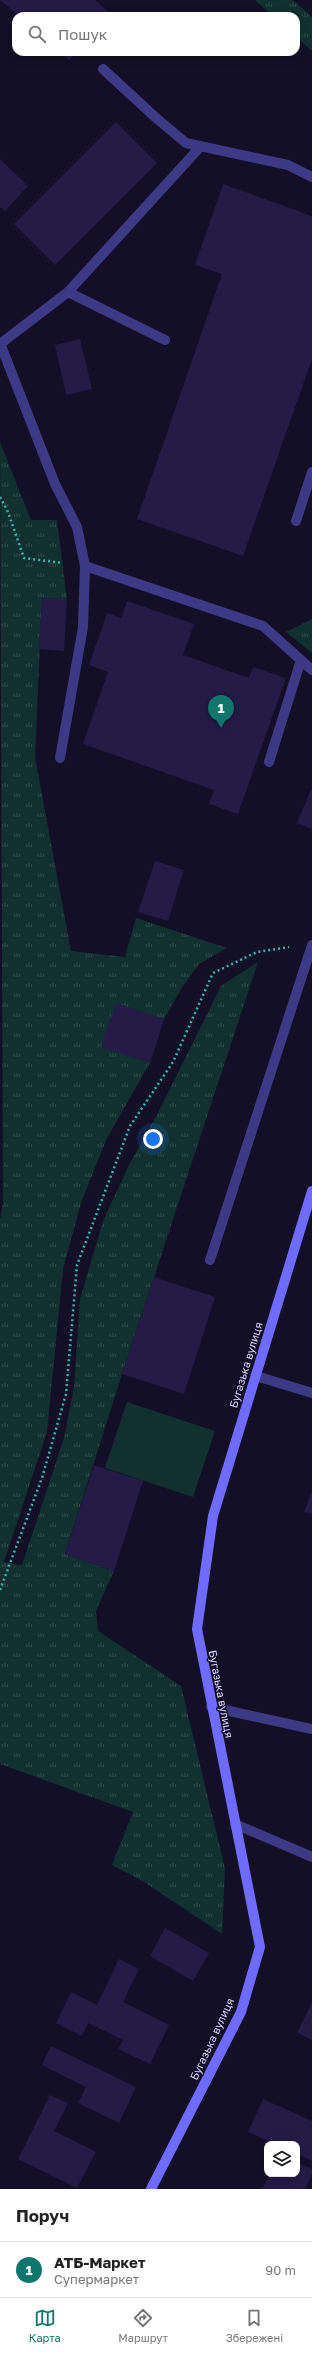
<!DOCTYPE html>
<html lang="uk">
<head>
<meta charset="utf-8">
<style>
  body { margin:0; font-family:"Golos Text",sans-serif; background:#f6f6f6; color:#222 }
  .controls { position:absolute; right:12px; bottom:12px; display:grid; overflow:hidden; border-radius:8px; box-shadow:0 2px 10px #0003 }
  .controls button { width:36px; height:36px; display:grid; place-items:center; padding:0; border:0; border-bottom:1px solid #e0e0e0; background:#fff; color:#222; font:20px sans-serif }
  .you { position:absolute; left:153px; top:1139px; width:14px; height:14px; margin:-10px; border:3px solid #fff; border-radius:50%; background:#1a73e8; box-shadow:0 0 0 6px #1a73e833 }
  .badge { display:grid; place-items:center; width:26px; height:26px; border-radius:50%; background:#0f766e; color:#fff; font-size:13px; font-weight:700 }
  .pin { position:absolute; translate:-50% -33px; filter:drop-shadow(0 1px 2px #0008) }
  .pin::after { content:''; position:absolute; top:21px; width:14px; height:12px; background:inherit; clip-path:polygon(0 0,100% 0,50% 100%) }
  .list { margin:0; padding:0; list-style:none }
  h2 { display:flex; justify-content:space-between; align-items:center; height:52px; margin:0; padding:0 16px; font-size:17px }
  h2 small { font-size:13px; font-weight:400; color:#767676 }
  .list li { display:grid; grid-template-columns:26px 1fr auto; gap:12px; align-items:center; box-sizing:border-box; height:56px; padding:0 16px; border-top:1px solid #e0e0e0 }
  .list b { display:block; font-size:15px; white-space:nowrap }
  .list p { margin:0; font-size:13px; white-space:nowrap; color:#767676 }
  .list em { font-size:13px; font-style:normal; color:#767676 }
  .icon { flex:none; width:22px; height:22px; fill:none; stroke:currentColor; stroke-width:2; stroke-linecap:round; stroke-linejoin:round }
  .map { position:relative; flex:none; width:312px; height:2189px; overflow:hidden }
  .search { position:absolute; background:#fff; box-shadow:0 2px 10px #0003; left:12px; right:12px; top:12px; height:44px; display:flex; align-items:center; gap:10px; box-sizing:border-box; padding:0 14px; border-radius:12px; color:#767676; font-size:15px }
  .sheet { height:108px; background:#fff }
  nav { display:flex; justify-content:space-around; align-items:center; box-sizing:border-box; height:56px; border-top:1px solid #e0e0e0; background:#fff; font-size:11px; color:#767676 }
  nav a { display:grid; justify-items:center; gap:2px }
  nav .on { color:#0f766e }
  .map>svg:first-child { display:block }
</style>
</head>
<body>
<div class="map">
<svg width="312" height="2189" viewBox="0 0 312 2189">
  <defs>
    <pattern id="grass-tufts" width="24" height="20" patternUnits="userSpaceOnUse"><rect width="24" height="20" fill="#12302f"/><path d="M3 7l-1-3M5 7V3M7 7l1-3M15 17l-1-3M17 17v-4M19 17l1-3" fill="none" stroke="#344d4e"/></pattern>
  </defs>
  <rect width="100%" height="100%" fill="#130f26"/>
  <path fill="url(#grass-tufts)" d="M 255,0 L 293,0 L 312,17 L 312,51 L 296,37 L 296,16 L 273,16 Z
    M 0,442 L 31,520 L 57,520 L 67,599 L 42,598 L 35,757 L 71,951 L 125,957 L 136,918 L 227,948 L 199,964 L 183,986 L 164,1019 L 150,1063 L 107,1138 L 81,1203 L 63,1269 L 47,1432 L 4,1562 L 22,1565 L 64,1438 L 74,1387 L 80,1299 L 103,1221 L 129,1165 L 159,1111 L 221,986 L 258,962 L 122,1374 L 65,1554 L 114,1571 L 96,1611 L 98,1631 L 181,1686 L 225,1868 L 222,1934 L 144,1882 L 112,1865 L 133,1812 L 0,1764 L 0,1220 L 3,1203 Z
    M 312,619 L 312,653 L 286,632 Z"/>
  <path fill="#12302f" d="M 127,1402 L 215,1431 L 193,1497 L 105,1468 Z"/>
  <path fill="#241b47" d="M 0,0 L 95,0 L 111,14 L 109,16 L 19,16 Z
    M 59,52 L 76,52 L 69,60 Z
    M 116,122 L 157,163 L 55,265 L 14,224 Z
    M 0,159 L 28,186 L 5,211 L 0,207 Z
    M 223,184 L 312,216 L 312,359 L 243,556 L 137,519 L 222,274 L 195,265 Z
    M 80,339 L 92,389 L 66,395 L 55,345 Z
    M 42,598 L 67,599 L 64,651 L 39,649 Z
    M 127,601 L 194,624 L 183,655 L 249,678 L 253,667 L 286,678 L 238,814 L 209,804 L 214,790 L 83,744 L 108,672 L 89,665 L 107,613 L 121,618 Z
    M 311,790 L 312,790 L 312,829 L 297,823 Z
    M 155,861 L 184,870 L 168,921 L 138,912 Z
    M 116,1003 L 164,1019 L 150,1063 L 101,1047 Z
    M 154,1277 L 215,1297 L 184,1394 L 122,1374 Z
    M 94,1465 L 143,1481 L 114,1571 L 65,1554 Z
    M 312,1491 L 312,1514 L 304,1512 Z
    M 165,1928 L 209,1953 L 193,1981 L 150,1956 Z
    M 119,1959 L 139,1969 L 123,2002 L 169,2025 L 150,2064 L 118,2049 L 123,2040 L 88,2023 L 82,2036 L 56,2023 L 71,1992 L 97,2005 Z
    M 312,2002 L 312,2040 L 297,2033 Z
    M 51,2046 L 136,2087 L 119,2123 L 78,2103 L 86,2087 L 42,2065 Z
    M 50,2095 L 68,2103 L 54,2131 L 96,2152 L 77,2188 L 18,2159 Z
    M 263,2099 L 312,2121 L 312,2161 L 297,2154 L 297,2144 L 275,2144 L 248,2132 Z
    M 297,2162 L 312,2169 L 312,2174 L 305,2189 L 262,2189 L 270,2174 L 297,2174 Z"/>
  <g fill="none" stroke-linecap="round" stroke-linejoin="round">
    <path stroke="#2fb8b0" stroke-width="2.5" stroke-dasharray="2 3" stroke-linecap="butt" d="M 0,497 L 8,512 L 24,558 L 63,563
      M 0,1590 L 42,1478 L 66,1394 L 77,1265 L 130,1126 L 173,1062 L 213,973 L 257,952 L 289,947"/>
    <path stroke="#3d3a85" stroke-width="10" d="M 103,69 L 155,117 L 186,143 L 288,165 L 312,177
      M 68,292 L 165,340
      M 0,343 L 55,484 L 77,527 L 85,566 L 83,627 L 60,758
      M 0,344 L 68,292 L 201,146
      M 296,521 L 312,472
      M 85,566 L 263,626 L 312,670
      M 269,762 L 301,660
      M 210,1260 L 312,945
      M 256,1376 L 312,1393
      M 211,1707 L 312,1729
      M 235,1824 L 312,1857"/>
    <path stroke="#6f6bff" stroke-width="10" d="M 151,2189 L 241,2012 L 260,1947 L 197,1629 L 213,1516 L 312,1191"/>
  </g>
  <g text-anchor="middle" stroke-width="3" stroke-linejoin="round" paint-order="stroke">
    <g font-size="11" fill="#d9d4ff" stroke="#130f26">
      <text transform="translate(246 1365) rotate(-73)" y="4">Бугазька вулиця</text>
      <text transform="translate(221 1694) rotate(79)" y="4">Бугазька вулиця</text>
      <text transform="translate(212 2039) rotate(-65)" y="4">Бугазька вулиця</text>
    </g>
  </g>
</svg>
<div class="controls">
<button><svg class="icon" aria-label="layers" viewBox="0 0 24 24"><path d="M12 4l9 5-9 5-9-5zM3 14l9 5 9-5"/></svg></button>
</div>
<div class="you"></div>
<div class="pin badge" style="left:221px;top:728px">1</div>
<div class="search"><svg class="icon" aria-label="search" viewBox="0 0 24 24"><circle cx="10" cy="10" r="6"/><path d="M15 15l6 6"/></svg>Пошук</div>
</div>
<section class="sheet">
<h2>Поруч<small></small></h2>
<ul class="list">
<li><span class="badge">1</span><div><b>АТБ-Маркет</b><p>Супермаркет</p></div><em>90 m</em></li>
</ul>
</section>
<nav>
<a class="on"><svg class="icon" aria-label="map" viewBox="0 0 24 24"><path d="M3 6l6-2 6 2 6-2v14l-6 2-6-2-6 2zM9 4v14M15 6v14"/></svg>Карта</a>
<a><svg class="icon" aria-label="directions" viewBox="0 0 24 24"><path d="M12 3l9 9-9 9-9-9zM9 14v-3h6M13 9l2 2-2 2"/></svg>Маршрут</a>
<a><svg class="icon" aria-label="saved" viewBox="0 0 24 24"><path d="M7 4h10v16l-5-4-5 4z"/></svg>Збережені</a>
</nav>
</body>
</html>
